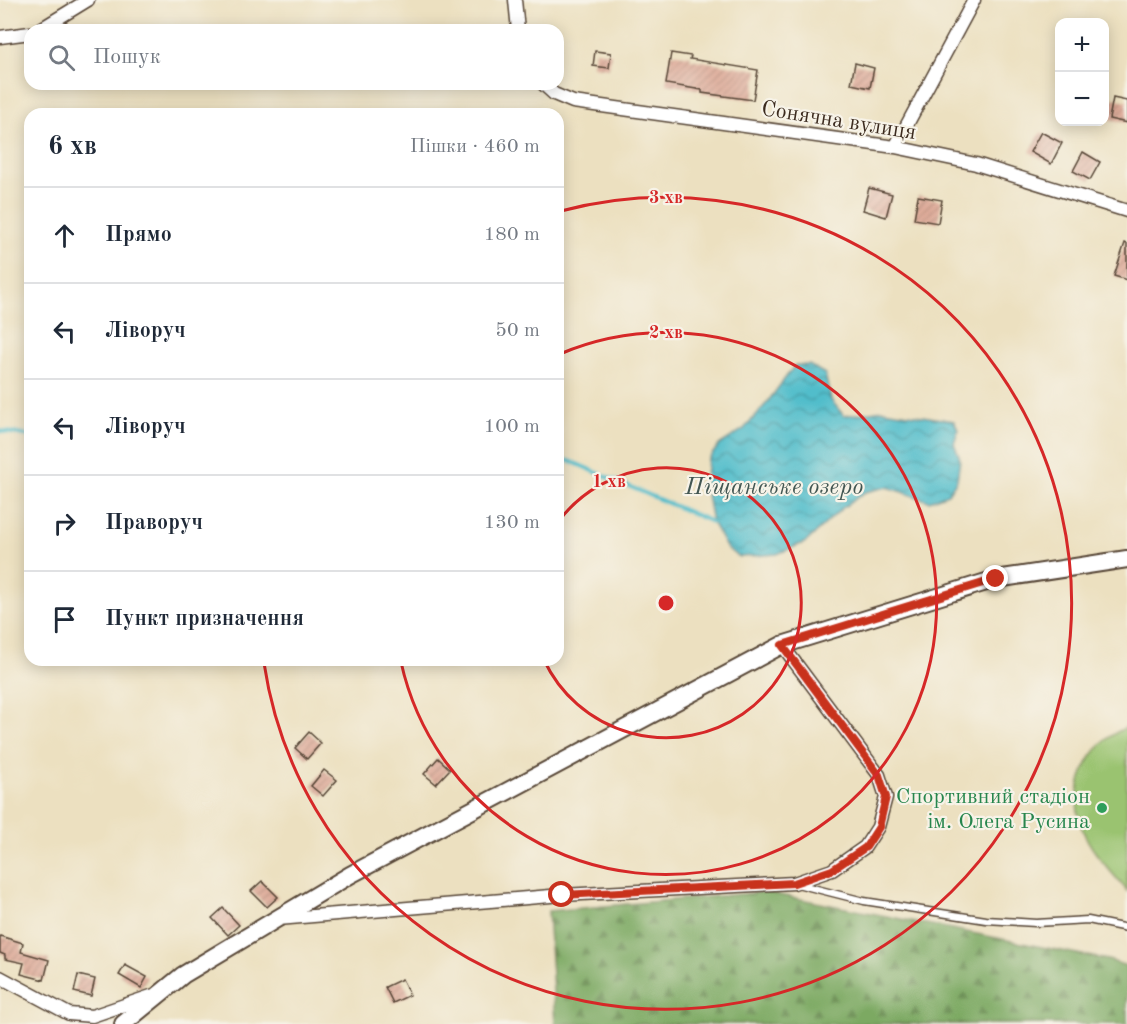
<!DOCTYPE html>
<html lang="uk">
<head>
<meta charset="utf-8">
<style>
  body { margin:0; font-family:"Old Standard TT",serif; background:#f6f6f7; color:#1f2937 }
  .controls { position:absolute; right:18px; top:18px; display:grid; overflow:hidden; border-radius:12px; box-shadow:0 3px 15px #0003 }
  .controls button { width:54px; height:54px; display:grid; place-items:center; padding:0; border:0; border-bottom:2px solid #e0e1e3; background:#fff; color:#1f2937; font:30px sans-serif }
  .stop { position:absolute; width:18px; height:18px; margin:-14px; border:4px solid #c8321e; border-radius:50%; background:#fff }
  .stop.end { background:#c8321e; border-color:#fff; box-shadow:0 2px 6px #0008 }
  .list { margin:0; padding:0; list-style:none }
  h2 { display:flex; justify-content:space-between; align-items:center; height:78px; margin:0; padding:0 24px; font-size:26px }
  h2 small { font-size:20px; font-weight:400; color:#747a83 }
  .list li { display:grid; grid-template-columns:39px 1fr auto; gap:18px; align-items:center; box-sizing:border-box; height:96px; padding:0 24px; border-top:2px solid #e0e1e3 }
  .list b { display:block; font-size:22px; white-space:nowrap }
  .list em { font-size:20px; font-style:normal; color:#747a83 }
  .icon { flex:none; width:33px; height:33px; fill:none; stroke:currentColor; stroke-width:2; stroke-linecap:round; stroke-linejoin:round }
  .map { position:relative; flex:none; width:1127px; height:1024px; overflow:hidden }
  .search { position:absolute; background:#fff; box-shadow:0 3px 15px #0003; left:24px; top:24px; width:540px; height:66px; display:flex; align-items:center; gap:15px; box-sizing:border-box; padding:0 21px; border-radius:18px; color:#747a83; font-size:22px }
  .panel { position:absolute; background:#fff; box-shadow:0 3px 15px #0003; left:24px; top:108px; width:540px; height:558px; border-radius:18px }
  .map>svg:first-child { display:block }
</style>
</head>
<body>
<div class="map">
<svg width="1127" height="1024" viewBox="0 0 1127 1024">
  <defs>
    <pattern id="forest-firs" width="22" height="20" patternUnits="userSpaceOnUse" patternTransform="scale(1.5)"><rect width="22" height="20" fill="#7ba962"/><path d="M5 1l3.5 6h-7zM16 11l3.5 6h-7z" fill="#668a50"/></pattern>
    <pattern id="water-waves" width="16" height="10" patternUnits="userSpaceOnUse" patternTransform="scale(1.5)"><rect width="16" height="10" fill="#51bdcb"/><path d="M0 5q4-4 8 0t8 0" fill="none" stroke="#449aa4"/></pattern>
    <pattern id="building-hatch" width="6" height="6" patternUnits="userSpaceOnUse" patternTransform="scale(1.5)"><rect width="6" height="6" fill="#dca593"/><path d="M-1 1l2-2M0 6l6-6M5 7l2-2" fill="none" stroke="#b48777"/></pattern>
  </defs>
  <rect width="100%" height="100%" fill="#f7f3e8"/>
  <filter id="ink" filterUnits="userSpaceOnUse"><feTurbulence type="fractalNoise" baseFrequency=".0167" numOctaves="2"/><feDisplacementMap in="SourceGraphic" scale="12" xChannelSelector="R" yChannelSelector="G"/><feConvolveMatrix kernelMatrix="1 2 1 2 8 2 1 2 1" color-interpolation-filters="sRGB"/></filter>
  <filter id="wash" filterUnits="userSpaceOnUse"><feTurbulence type="fractalNoise" baseFrequency=".008" numOctaves="4" result="noise"/><feDisplacementMap in="SourceGraphic" scale="24" xChannelSelector="R" yChannelSelector="G"/><feGaussianBlur stdDeviation="1.35" result="paint"/><feColorMatrix in="noise" values="0 0 0 0 0 0 0 0 0 0 0 0 0 0 0 0 0 1.4 0 .05"/><feComposite in="paint" operator="in"/></filter>
  <g filter="url(#wash)">
    <rect width="100%" height="100%" fill="#ece0c0"/>
    <path fill="url(#forest-firs)" stroke="#5b6a40" stroke-width="1.5" d="M 765,892 L 1108,960 L 1127,966 L 1127,1024 L 555,1024 L 548,911 Z"/>
    <path fill="#9ac36f" stroke="#6a7646" stroke-width="1.5" d="M 1127,727 L 1127,891 C 1112,872 1092,853 1083,831 C 1067,790 1087,744 1127,727 Z"/>
    <path fill="url(#water-waves)" stroke="#467474" stroke-width="1.5" d="M 795,365 L 809,365 L 825,374 L 831,400 L 844,416 L 883,410 L 954,421 L 958,430 L 954,443 L 960,459 L 957,480 L 948,494 L 929,501 L 887,487 L 865,492 L 841,509 L 806,542 L 777,554 L 740,557 L 727,549 L 712,522 L 705,484 L 708,460 L 719,445 L 744,429 L 766,404 Z"/>
    <g fill="none" stroke-linecap="round" stroke-linejoin="round">
      <path stroke="#51bdcb" stroke-width="4" d="M 0,431 L 30,436
        M 558,459 L 570,461 L 712,522"/>
    </g>
    <g id="blocks">
      <path fill="url(#building-hatch)" d="M 595,51 L 611,53 L 609,68 L 593,66 Z
        M 671,53 L 691,56 L 690,59 L 758,70 L 753,100 L 702,93 L 702,90 L 666,84 Z
        M 855,63 L 874,68 L 870,88 L 851,84 Z
        M 1113,98 L 1127,101 L 1127,123 L 1109,119 Z
        M 1041,132 L 1062,143 L 1051,164 L 1030,152 Z
        M 1083,152 L 1100,162 L 1090,180 L 1073,171 Z
        M 869,188 L 892,194 L 886,217 L 863,210 Z
        M 918,196 L 942,200 L 938,223 L 914,219 Z
        M 1125,243 L 1127,244 L 1127,280 L 1114,276 Z
        M 309,732 L 321,743 L 307,759 L 295,748 Z
        M 438,758 L 450,769 L 436,784 L 424,774 Z
        M 324,770 L 337,780 L 323,796 L 311,786 Z
        M 262,881 L 278,897 L 267,907 L 251,891 Z
        M 223,908 L 239,925 L 228,935 L 212,918 Z
        M 0,936 L 23,943 L 21,952 L 49,960 L 44,980 L 21,974 L 24,963 L 5,959 L 5,955 L 0,953 Z
        M 125,965 L 147,977 L 141,988 L 119,975 Z
        M 78,975 L 95,979 L 91,996 L 74,992 Z
        M 402,979 L 410,995 L 393,1003 L 385,987 Z"/>
    </g>
  </g>
  <g filter="url(#ink)">
    <use href="#blocks" fill-opacity="0" stroke="#564536" stroke-width="1.5"/>
    <g fill="none" stroke-linecap="round" stroke-linejoin="round">
      <defs>
        <path id="lane" d="M 797,884 L 864,901 L 986,920 L 1036,923 L 1088,920 L 1127,928"/>
        <path id="street" d="M 515,0 L 518,30
          M 39,30 L 88,0
          M 0,37 L 30,33
          M 543,84 L 554,94 L 573,102 L 895,147 L 976,164 L 1127,211
          M 895,147 L 974,0
          M 278,919 L 562,895 L 794,883 L 832,870 L 865,847 L 878,827 L 886,797 L 879,775 L 782,645
          M 0,977 L 69,1014 L 92,1016 L 154,995"/>
        <path id="secondary" d="M 123,1024 L 183,975 L 350,875 L 782,645 L 996,579 L 1127,559"/>
      </defs>
      <use href="#lane" stroke="#564536" stroke-width="9"/>
      <use href="#street" stroke="#564536" stroke-width="15"/>
      <use href="#secondary" stroke="#564536" stroke-width="20"/>
      <use href="#lane" stroke="#fff" stroke-width="6"/>
      <use href="#street" stroke="#fff" stroke-width="12"/>
      <use href="#secondary" stroke="#fff" stroke-width="16"/>
    </g>
  </g>
  <g fill="none" stroke-linecap="round" stroke-linejoin="round" filter="url(#ink)">
    <path stroke="#c8321e" stroke-width="8" d="M 562,895 L 794,883 L 832,870 L 866,847 L 879,827 L 886,797 L 879,775 L 782,645 L 996,579"/>
  </g>
  <g fill="none" stroke="#d62828" stroke-width="3">
    <path d="M558 522A135 135 0 1 1 544 660"/>
    <path d="M560 354A271 271 0 1 1 401 662"/>
    <path d="M561 211A406 406 0 1 1 264 663"/>
  </g>
  <circle fill="#2e9e5b" stroke="#f7f3e8" stroke-width="2" cx="1102" cy="808" r="6"/>
  <g text-anchor="middle" stroke-width="4.5" stroke-linejoin="round" paint-order="stroke">
    <g font-size="22" fill="#3b2a1e" stroke="#f7f3e8">
      <text transform="translate(839 119) rotate(9)" y="8">Сонячна вулиця</text>
    </g>
    <g font-size="22" fill="#27864d" stroke="#f7f3e8" text-anchor="end">
      <text x="1090" y="803">Спортивний стадіон<tspan x="1090" dy="25">ім. Олега Русина</tspan></text>
    </g>
    <g font-size="24" font-style="italic" fill="#425652" stroke="#f7f3e8">
      <text x="774" y="494">Піщанське озеро</text>
    </g>
  </g>
  <circle cx="666" cy="603" r="9" fill="#d62828" stroke="#f7f3e8" stroke-width="3"/>
  <g font-size="18" text-anchor="middle" font-weight="bold" fill="#d62828" stroke="#f7f3e8" stroke-width="4.5" stroke-linejoin="round" paint-order="stroke">
    <text x="666" y="203">3 хв</text>
    <text x="666" y="338">2 хв</text>
    <text x="609" y="487">1 хв</text>
  </g>
</svg>
<div class="controls">
<button>+</button>
<button>−</button>
</div>
<div class="stop" style="left:562px;top:895px"></div>
<div class="stop end" style="left:996px;top:579px"></div>
<div class="search"><svg class="icon" aria-label="search" viewBox="0 0 24 24"><circle cx="10" cy="10" r="6"/><path d="M15 15l6 6"/></svg>Пошук</div>
<section class="panel">
<h2>6 хв<small>Пішки · 460 m</small></h2>
<ul class="list">
<li><svg class="icon" aria-label="ahead" viewBox="0 0 24 24"><path d="M12 20V5M6 11l6-6 6 6"/></svg><div><b>Прямо</b></div><em>180 m</em></li>
<li><svg class="icon" aria-label="left" viewBox="0 0 24 24"><path d="M17 20v-9H6M10 6l-5 5 5 5"/></svg><div><b>Ліворуч</b></div><em>50 m</em></li>
<li><svg class="icon" aria-label="left" viewBox="0 0 24 24"><path d="M17 20v-9H6M10 6l-5 5 5 5"/></svg><div><b>Ліворуч</b></div><em>100 m</em></li>
<li><svg class="icon" aria-label="right" viewBox="0 0 24 24"><path d="M7 20v-9h11M14 6l5 5-5 5"/></svg><div><b>Праворуч</b></div><em>130 m</em></li>
<li><svg class="icon" aria-label="arrive" viewBox="0 0 24 24"><path d="M6 21V4h12l-3 4 3 4H6"/></svg><div><b>Пункт призначення</b></div></li>
</ul>
</section>
</div>
</body>
</html>
